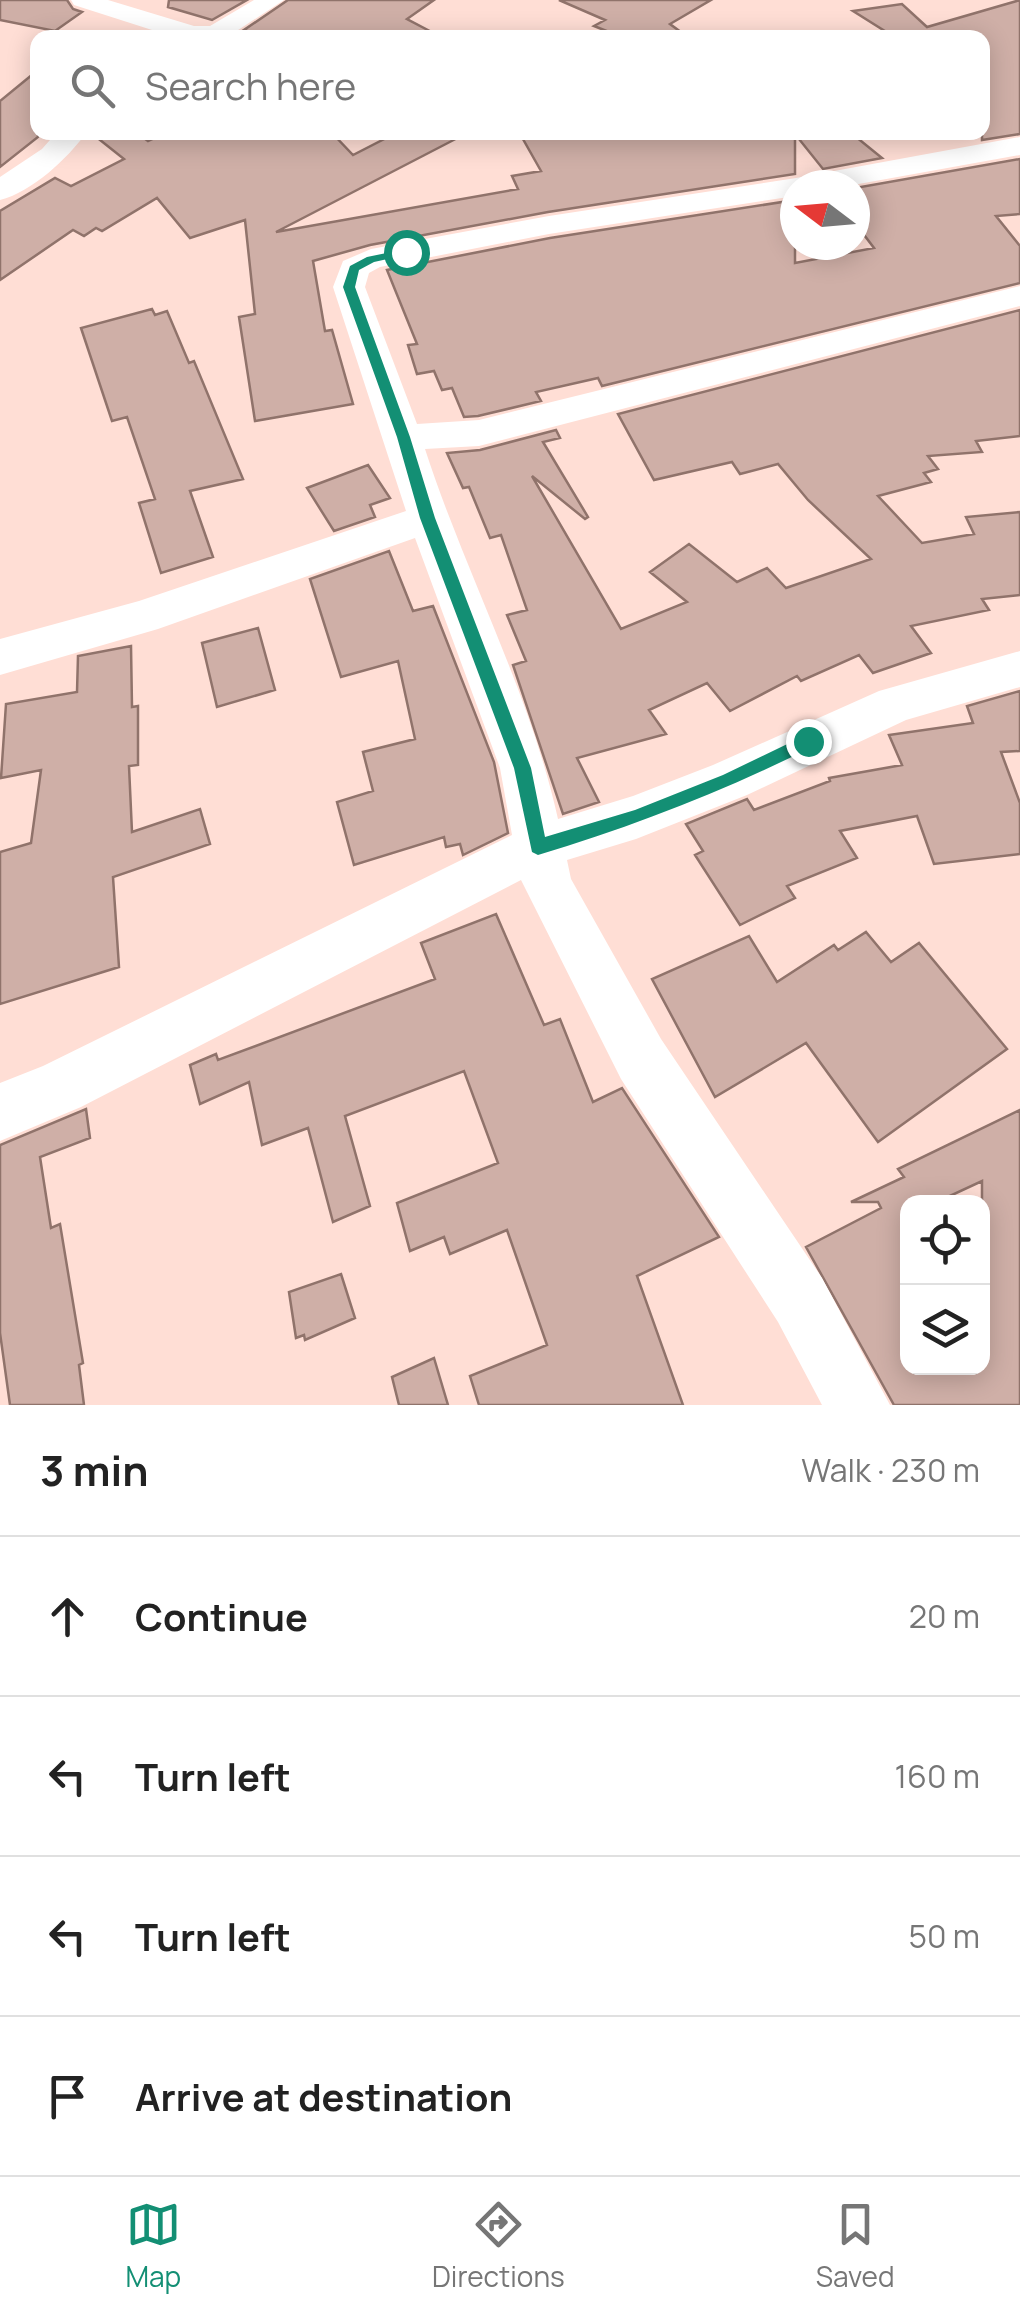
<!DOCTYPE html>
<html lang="en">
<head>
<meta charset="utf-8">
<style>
  body { margin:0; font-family:Manrope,sans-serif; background:#f6f6f6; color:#222 }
  .controls { position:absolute; right:30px; bottom:30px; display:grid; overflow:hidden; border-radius:20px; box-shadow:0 5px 25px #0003 }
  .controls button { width:90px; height:90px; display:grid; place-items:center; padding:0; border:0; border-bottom:2px solid #e0e0e0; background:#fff; color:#222; font:50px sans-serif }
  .compass { position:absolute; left:780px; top:170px; width:90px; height:90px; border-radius:50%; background:#fff; box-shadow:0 5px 25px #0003; rotate:286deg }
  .stop { position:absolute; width:30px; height:30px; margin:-22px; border:8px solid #138f74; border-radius:50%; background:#fff }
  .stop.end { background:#138f74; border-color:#fff; box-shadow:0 2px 10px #0008 }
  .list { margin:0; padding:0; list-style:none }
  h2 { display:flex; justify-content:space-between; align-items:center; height:130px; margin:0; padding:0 40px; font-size:42px }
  h2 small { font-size:32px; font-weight:400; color:#767676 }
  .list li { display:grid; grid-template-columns:65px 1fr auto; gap:30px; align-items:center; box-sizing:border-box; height:160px; padding:0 40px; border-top:2px solid #e0e0e0 }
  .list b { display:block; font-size:38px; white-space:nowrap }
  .list em { font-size:32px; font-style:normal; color:#767676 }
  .icon { flex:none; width:55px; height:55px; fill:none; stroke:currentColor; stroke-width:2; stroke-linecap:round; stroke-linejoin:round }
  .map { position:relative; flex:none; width:1020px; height:1405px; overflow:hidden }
  .search { position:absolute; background:#fff; box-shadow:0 5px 25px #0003; left:30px; right:30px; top:30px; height:110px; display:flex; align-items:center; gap:25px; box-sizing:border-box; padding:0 35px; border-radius:20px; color:#767676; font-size:38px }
  .sheet { height:770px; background:#fff }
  nav { display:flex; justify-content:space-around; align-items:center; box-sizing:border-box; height:140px; border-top:2px solid #e0e0e0; background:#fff; font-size:28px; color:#767676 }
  nav a { display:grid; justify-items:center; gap:5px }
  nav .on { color:#138f74 }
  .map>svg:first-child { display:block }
</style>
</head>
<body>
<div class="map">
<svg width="1020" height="1405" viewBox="0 0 1020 1405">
  <rect width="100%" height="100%" fill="#ffded5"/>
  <path fill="#cfafa7" stroke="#90736b" stroke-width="2.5" fill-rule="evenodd" d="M 0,0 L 67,0 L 73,9 L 82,12 L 55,31 L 0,20 Z
    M 169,0 L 247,0 L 212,20 L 168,7 Z
    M 288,0 L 434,0 L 407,19 L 443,38 L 267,38 L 244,30 Z
    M 559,0 L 711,0 L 670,24 L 689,38 L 624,38 L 594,26 L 605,20 Z
    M 1020,0 L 1020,134 L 982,140 L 982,38 L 896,38 L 853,11 L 902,4 L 927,27 Z
    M 38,70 L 38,137 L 0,167 L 0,101 Z
    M 90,132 L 136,132 L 148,141 L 167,132 L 331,132 L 353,155 L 398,132 L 469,132 L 276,232 L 518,189 L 512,176 L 541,171 L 519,132 L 850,132 L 882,158 L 823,169 L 795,134 L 795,174 L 548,212 L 370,245 L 313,261 L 325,331 L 332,330 L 353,404 L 255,421 L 239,317 L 255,314 L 245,220 L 190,238 L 157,198 L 102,231 L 96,228 L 84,236 L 73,230 L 0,280 L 0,211 L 55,178 L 71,186 L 124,159 Z
    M 1020,159 L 1020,214 L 996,216 L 1020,246 L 1020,283 L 602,386 L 598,378 L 536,392 L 541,401 L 478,416 L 464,417 L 452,388 L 442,390 L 434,371 L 417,374 L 408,345 L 417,344 L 387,270 L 550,238 L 795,200 L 795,263 L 874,248 L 855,223 L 855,188 Z
    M 152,309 L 155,315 L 167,311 L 189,363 L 194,361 L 243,479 L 190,491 L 213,557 L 161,573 L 139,503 L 155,499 L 127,417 L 112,421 L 81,328 Z
    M 1020,310 L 1020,436 L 976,441 L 982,452 L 928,456 L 938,469 L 924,473 L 931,482 L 878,496 L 922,543 L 974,534 L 966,517 L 1020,512 L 1020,595 L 982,599 L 989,610 L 911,626 L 931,653 L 873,673 L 859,655 L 801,681 L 797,676 L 730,711 L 707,683 L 649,710 L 666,734 L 577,758 L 599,802 L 563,814 L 513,665 L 526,661 L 507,615 L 527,610 L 501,535 L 490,538 L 469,487 L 463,488 L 447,453 L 480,450 L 556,430 L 560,438 L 543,442 L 588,517 L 585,519 L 532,476 L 621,629 L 687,602 L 650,572 L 689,544 L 737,582 L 767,568 L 786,588 L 871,559 L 808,500 L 778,464 L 740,474 L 732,462 L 654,480 L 618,414 Z
    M 368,465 L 390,498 L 370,505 L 375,517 L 334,531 L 307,488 Z
    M 389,551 L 413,611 L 433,606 L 494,762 L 508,833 L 463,855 L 460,844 L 446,847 L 444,837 L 354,865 L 337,802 L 373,791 L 363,752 L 415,739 L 398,661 L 341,677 L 310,579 Z
    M 258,628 L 275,690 L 217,707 L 202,643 Z
    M 131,646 L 132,707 L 138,706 L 138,765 L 129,766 L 132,832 L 200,809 L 210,844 L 113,877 L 119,967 L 0,1004 L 0,852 L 31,843 L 41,770 L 1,778 L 6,704 L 77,692 L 78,656 Z
    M 1020,691 L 1020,751 L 1001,752 L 1020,803 L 1020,854 L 934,864 L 917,816 L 840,831 L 857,858 L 787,886 L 795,898 L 740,925 L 695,855 L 703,851 L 686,824 L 747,799 L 754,810 L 830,781 L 829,778 L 902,765 L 889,735 L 973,723 L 967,706 Z
    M 496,914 L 544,1025 L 560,1019 L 593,1102 L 622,1088 L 719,1237 L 637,1276 L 683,1405 L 479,1405 L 470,1376 L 547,1345 L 507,1230 L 450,1254 L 444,1237 L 410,1251 L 397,1203 L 498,1163 L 464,1071 L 345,1116 L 370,1206 L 333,1222 L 308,1128 L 262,1145 L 249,1082 L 200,1104 L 190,1065 L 216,1054 L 218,1060 L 435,979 L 421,943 Z
    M 866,932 L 891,962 L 919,943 L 1007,1049 L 878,1142 L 806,1043 L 715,1097 L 652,979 L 749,936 L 777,982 L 834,945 L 838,950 Z
    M 86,1109 L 90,1138 L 40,1157 L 51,1228 L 60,1224 L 83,1363 L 79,1365 L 84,1405 L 10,1405 L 0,1333 L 0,1145 Z
    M 1020,1110 L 1020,1405 L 894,1405 L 806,1247 L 881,1208 L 878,1202 L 851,1202 L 904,1177 L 898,1169 ZM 982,1181 L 982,1368 L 908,1368 L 908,1202 L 937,1202 Z
    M 341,1274 L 355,1318 L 305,1340 L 304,1335 L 296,1338 L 289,1292 Z
    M 434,1358 L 448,1405 L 399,1405 L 392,1377 Z"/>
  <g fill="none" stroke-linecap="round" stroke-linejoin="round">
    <path fill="#fff" fill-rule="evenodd" d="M 71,0 L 108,0 L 194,26 L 210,26 L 254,0 L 284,0 L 226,38 L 177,38 L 74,5 Z
      M 57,132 L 87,132 C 67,159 32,192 0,200 L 0,177 L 42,149 Z
      M 1020,137 L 1020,155 L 853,185 L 795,185 L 795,196 L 549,234 L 380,267 L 369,273 L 365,287 L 417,424 L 479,420 L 1020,286 L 1020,306 L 479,446 L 425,449 C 465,573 530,692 558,819 L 633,796 L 713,765 L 879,691 L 1020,651 L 1020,687 L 906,720 L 747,795 L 636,839 L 567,860 L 571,879 L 661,1039 L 822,1278 L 890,1405 L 822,1405 L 778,1322 L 621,1079 L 521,880 L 81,1107 L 0,1141 L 0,1083 L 43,1066 L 512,835 L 500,768 L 415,538 L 158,629 L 0,675 L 0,639 L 139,601 L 406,511 L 333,287 L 343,261 L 371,249 L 549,216 L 796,178 Z"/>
  </g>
  <path fill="#138f74" d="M 406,249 L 410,254 L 374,262 L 359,270 L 355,287 L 410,437 L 435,518 L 531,768 L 545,837 L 635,810 L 723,775 L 808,734 L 816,741 L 814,746 C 724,791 634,826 538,855 L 532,852 L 514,768 L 420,518 L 397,437 L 343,287 L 350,266 L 367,257 Z"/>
</svg>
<div class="controls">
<button><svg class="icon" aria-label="locate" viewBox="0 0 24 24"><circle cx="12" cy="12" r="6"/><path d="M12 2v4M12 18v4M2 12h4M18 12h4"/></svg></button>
<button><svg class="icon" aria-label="layers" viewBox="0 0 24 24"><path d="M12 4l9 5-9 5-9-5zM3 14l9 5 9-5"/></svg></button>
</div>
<svg class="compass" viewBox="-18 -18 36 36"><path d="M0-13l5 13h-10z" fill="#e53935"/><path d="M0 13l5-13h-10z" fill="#767676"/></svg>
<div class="stop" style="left:406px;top:252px"></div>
<div class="stop end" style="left:808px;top:741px"></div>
<div class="search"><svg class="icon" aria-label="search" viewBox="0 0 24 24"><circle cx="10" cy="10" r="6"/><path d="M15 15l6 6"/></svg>Search here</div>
</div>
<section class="sheet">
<h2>3 min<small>Walk · 230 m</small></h2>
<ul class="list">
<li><svg class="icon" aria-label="ahead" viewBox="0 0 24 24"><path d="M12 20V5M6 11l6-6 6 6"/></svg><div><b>Continue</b></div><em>20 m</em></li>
<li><svg class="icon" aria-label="left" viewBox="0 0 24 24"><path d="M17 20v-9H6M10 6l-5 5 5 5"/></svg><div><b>Turn left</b></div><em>160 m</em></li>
<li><svg class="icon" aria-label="left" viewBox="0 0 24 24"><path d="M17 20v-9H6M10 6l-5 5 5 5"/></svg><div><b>Turn left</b></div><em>50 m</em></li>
<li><svg class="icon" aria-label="arrive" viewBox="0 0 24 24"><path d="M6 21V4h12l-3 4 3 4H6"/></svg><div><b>Arrive at destination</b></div></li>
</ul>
</section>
<nav>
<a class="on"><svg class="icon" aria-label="map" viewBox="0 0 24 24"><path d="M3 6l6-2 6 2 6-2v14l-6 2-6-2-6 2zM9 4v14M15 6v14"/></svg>Map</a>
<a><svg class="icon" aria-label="directions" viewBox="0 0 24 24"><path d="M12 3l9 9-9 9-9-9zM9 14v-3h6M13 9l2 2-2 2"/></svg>Directions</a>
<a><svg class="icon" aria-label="saved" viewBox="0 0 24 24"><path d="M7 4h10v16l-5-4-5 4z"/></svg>Saved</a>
</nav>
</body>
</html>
